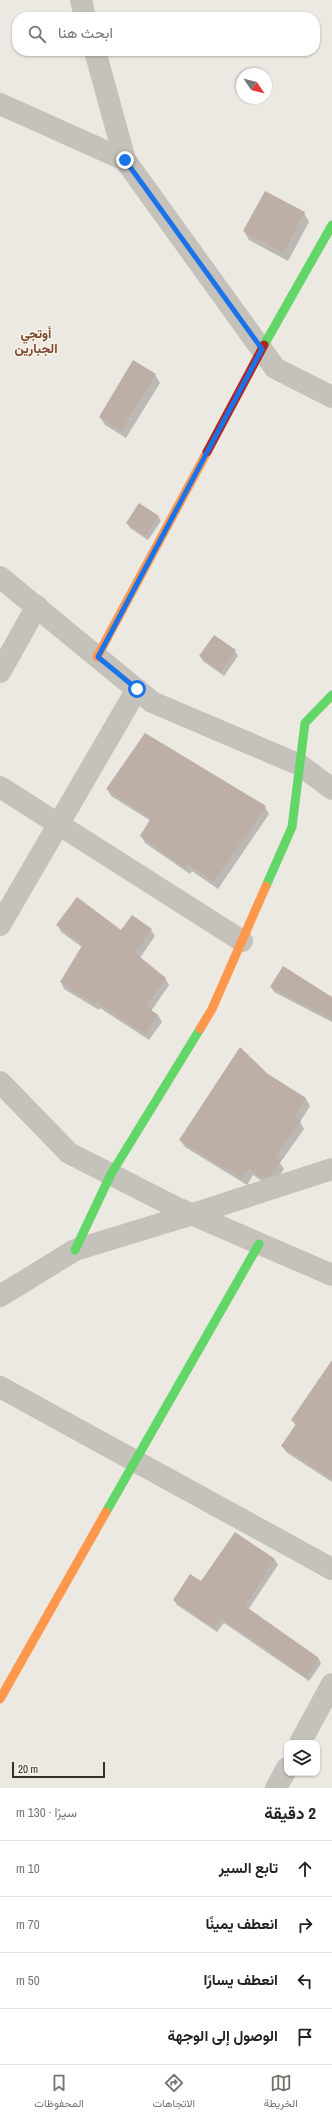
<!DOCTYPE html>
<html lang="ar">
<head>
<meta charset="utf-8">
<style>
  body { margin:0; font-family:"Archivo Narrow",Vazirmatn,sans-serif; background:#f6f6f6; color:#222; direction:rtl }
  .controls { position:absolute; right:12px; bottom:12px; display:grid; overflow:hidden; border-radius:8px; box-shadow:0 1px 3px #0004 }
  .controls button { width:36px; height:36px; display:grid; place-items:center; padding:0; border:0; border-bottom:1px solid #e0e0e0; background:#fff; color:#222; font:20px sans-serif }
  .compass { position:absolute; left:236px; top:68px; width:36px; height:36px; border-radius:50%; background:#fff; box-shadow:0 1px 3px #0004; rotate:125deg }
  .scale { position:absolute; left:12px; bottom:10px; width:93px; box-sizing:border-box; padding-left:4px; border:2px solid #352f2a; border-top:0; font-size:11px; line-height:14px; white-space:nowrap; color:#352f2a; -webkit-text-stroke:3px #f8f3ea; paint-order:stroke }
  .stop { position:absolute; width:12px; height:12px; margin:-9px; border:3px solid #1a73e8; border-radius:50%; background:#fff }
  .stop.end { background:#1a73e8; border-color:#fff; box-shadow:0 1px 4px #0008 }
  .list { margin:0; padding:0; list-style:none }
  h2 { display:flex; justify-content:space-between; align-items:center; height:52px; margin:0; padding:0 16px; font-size:17px }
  h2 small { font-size:13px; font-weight:400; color:#767676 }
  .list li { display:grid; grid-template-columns:26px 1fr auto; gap:12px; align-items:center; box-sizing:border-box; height:56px; padding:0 16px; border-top:1px solid #e0e0e0 }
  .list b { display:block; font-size:15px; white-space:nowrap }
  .list em { font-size:13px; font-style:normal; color:#767676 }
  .icon { flex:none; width:22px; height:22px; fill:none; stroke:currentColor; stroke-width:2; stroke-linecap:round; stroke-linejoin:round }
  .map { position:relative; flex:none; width:332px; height:1788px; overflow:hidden; direction:ltr }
  .search { position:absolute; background:#fff; box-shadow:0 1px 3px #0004; left:12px; right:12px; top:12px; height:44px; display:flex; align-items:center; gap:10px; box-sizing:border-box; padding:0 14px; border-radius:16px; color:#767676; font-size:15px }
  .sheet { height:276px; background:#fff }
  nav { display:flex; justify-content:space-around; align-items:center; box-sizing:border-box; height:56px; border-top:1px solid #e0e0e0; background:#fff; font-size:11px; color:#767676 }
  nav a { display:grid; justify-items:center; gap:2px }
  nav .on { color:#75706a }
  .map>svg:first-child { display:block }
</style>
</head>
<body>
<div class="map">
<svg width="332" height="1788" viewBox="0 0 332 1788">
  <rect width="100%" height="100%" fill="#ece8e2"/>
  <path fill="#0003" d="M 304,213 L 309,222 L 288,261 L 249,240 L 244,231 Z
    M 155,375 L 160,383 L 126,438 L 105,425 L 100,417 Z
    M 158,516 L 161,521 L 148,540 L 130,528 L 127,523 Z
    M 235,651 L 238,656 L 224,676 L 203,661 L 200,656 Z
    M 107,789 L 265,807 L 269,814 L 218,889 L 192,871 L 190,874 L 145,843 L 141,836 L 151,821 L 111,796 Z
    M 58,925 L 121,932 L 151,930 L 155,936 L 140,958 L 165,978 L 169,985 L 151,1011 L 158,1015 L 162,1022 L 149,1040 L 100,1008 L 99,1010 L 64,989 L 61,982 L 82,947 L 61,932 Z
    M 271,987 L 332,998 L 332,1022 L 274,992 Z
    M 267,1075 L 306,1099 L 310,1106 L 300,1122 L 304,1129 L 280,1163 L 284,1169 L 275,1183 L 268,1185 L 253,1175 L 247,1185 L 185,1147 L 180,1140 Z
    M 332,1361 L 332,1482 L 286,1452 L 282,1446 L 296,1426 L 292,1420 Z
    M 235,1534 L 275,1560 L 278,1565 L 248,1610 L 319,1659 L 321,1664 L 309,1681 L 224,1623 L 217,1632 L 177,1605 L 174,1600 L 201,1583 Z"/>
  <path fill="#beafa6" d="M 265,191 L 305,212 L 283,253 L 243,231 Z
    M 133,360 L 156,374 L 121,431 L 99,417 Z
    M 139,503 L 159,516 L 145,536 L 126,523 Z
    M 214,635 L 236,650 L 221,672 L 199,656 Z
    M 145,733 L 266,806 L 214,882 L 188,864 L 185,868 L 140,836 L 151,818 L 106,789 Z
    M 77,897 L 121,930 L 132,915 L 152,929 L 135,953 L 166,978 L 146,1006 L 158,1015 L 145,1034 L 96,1002 L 95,1004 L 60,982 L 83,944 L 56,925 Z
    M 283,966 L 332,997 L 332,1019 L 270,987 Z
    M 240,1047 L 268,1074 L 306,1098 L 295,1117 L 301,1121 L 275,1157 L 280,1161 L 271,1176 L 263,1178 L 249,1169 L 242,1179 L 179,1140 Z
    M 332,1360 L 332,1479 L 281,1446 L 296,1424 L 291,1420 Z
    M 235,1532 L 275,1559 L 245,1606 L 319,1658 L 306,1677 L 221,1618 L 214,1628 L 173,1600 L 190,1574 L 201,1581 Z"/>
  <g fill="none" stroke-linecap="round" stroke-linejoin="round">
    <path stroke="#c5c1bb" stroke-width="22" d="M 81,0 L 85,17
      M 95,51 L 125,160
      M 0,104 L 125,160 L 275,368 L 332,397
      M 0,577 L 152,702 L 300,765 L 332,789
      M 0,672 L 37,606
      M 0,787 L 242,941
      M 0,925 L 137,689
      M 0,1082 L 69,1153 L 175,1207 L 332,1275
      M 0,1296 L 75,1250 L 193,1214 L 332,1169
      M 0,1387 L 332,1569
      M 300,1743 L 332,1684
      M 276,1788 L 287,1768"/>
    <path stroke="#63d668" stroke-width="9" d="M 264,345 L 332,225
      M 266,886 L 292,827 L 305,723 L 332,695
      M 75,1250 L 111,1174 L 200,1029
      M 106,1512 L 259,1244"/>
    <path stroke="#ff974d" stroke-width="9" d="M 97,657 L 207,452
      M 200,1029 L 212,1009 L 266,886
      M 0,1699 L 106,1512"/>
    <path stroke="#b3261e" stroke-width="9" d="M 207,452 L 264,345"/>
  </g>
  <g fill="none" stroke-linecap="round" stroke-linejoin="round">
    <path stroke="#1a73e8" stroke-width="5" d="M 125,160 L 262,349 L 98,657 L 137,689"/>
  </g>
  <g text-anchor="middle" stroke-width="3" stroke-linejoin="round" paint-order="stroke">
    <g font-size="13" font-weight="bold" fill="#7b472c" stroke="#f8f3ea">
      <text x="36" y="338">أوتجي<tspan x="36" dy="15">الجبارين</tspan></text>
    </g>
  </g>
</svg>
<div class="controls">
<button><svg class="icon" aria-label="layers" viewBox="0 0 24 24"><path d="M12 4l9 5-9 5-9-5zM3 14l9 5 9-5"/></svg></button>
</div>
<svg class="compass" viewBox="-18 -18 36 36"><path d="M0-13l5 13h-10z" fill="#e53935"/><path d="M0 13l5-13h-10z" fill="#767676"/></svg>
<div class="scale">20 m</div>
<div class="stop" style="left:137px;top:689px"></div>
<div class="stop end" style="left:125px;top:160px"></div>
<div class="search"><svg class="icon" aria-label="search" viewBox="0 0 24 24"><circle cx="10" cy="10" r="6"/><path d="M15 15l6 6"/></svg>ابحث هنا</div>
</div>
<section class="sheet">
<h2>2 دقيقة<small>سيرًا · 130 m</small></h2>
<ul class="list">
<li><svg class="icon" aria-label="ahead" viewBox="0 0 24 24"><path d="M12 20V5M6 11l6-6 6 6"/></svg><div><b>تابع السير</b></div><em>10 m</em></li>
<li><svg class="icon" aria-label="right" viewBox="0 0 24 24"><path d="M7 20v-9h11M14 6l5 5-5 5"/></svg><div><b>انعطف يمينًا</b></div><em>70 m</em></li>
<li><svg class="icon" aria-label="left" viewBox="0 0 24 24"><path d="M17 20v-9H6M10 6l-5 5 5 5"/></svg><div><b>انعطف يسارًا</b></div><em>50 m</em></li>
<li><svg class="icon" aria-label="arrive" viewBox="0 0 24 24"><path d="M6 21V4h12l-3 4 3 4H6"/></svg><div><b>الوصول إلى الوجهة</b></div></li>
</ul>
</section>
<nav>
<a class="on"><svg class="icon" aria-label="map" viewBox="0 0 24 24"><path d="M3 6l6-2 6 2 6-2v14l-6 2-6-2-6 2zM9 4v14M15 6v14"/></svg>الخريطة</a>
<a><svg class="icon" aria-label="directions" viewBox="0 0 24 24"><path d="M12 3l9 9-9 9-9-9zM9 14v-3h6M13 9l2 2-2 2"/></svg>الاتجاهات</a>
<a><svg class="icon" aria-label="saved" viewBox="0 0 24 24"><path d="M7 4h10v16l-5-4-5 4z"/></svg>المحفوظات</a>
</nav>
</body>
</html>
